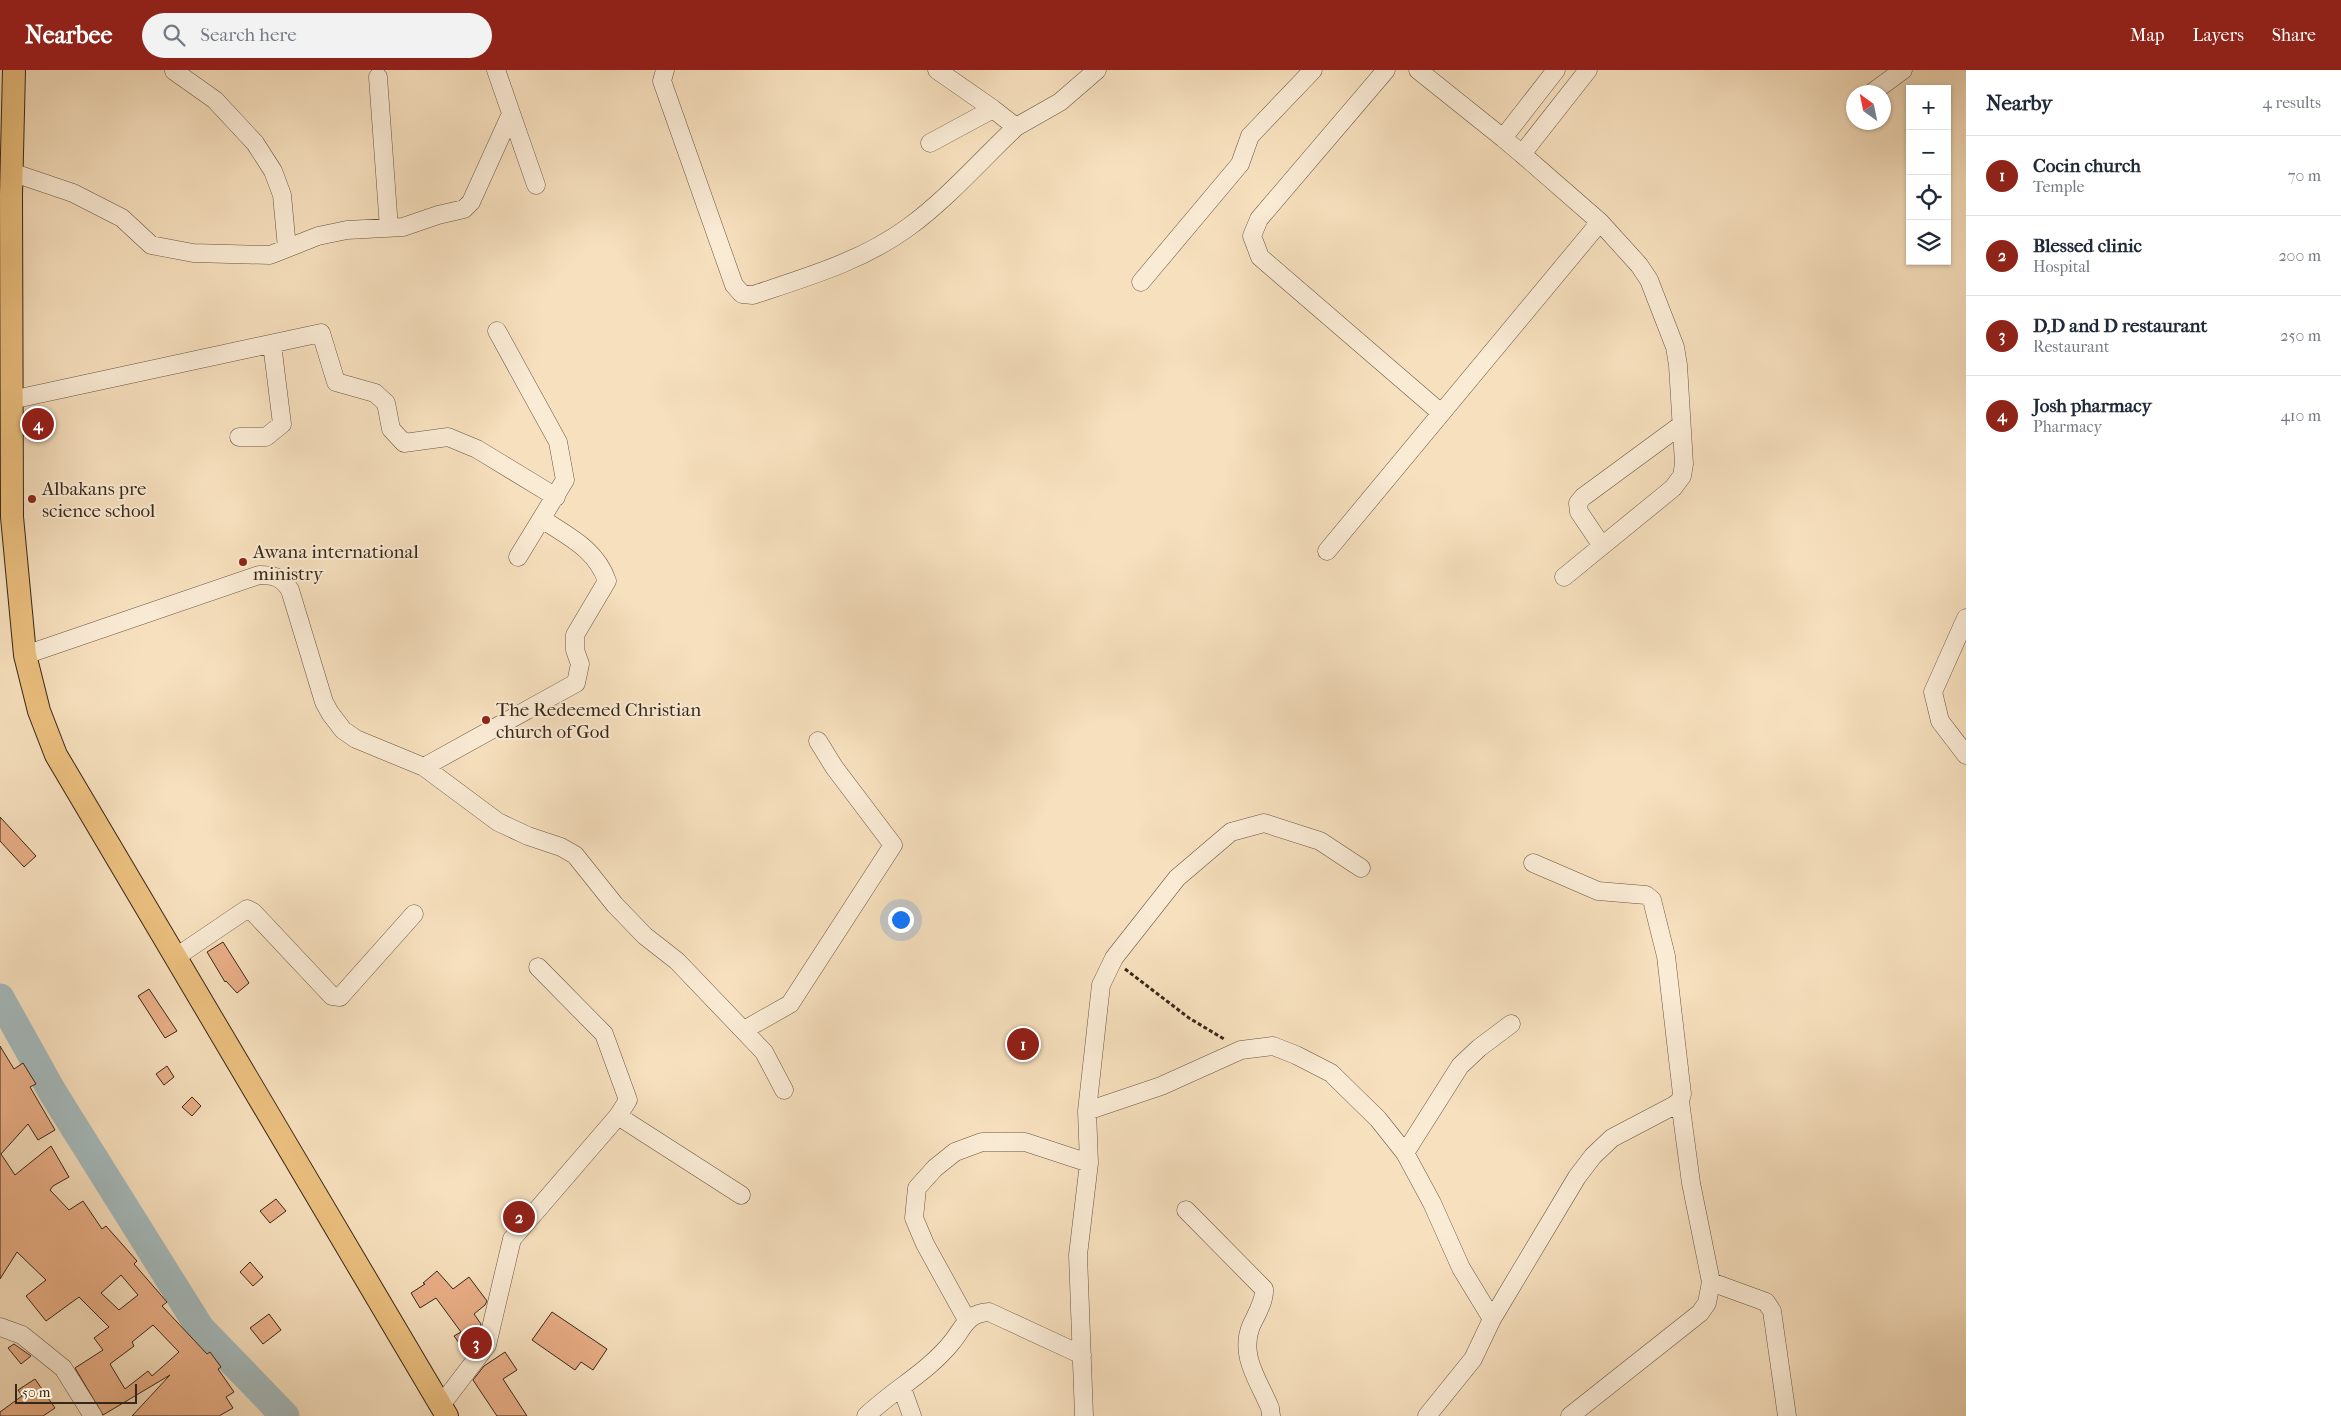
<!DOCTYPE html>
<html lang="en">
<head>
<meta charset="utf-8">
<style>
  body { margin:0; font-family:"IM FELL French Canon",serif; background:#f2f2f3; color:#1f2937 }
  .controls { position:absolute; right:15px; top:15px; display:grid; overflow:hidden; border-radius:0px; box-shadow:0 1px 4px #0004 }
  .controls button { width:45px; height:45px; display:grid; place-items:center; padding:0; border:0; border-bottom:1px solid #e0e1e3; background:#fff; color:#1f2937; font:25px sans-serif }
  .compass { position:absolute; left:1846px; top:15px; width:45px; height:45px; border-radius:50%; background:#fff; box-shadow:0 1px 4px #0004; rotate:327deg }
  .scale { position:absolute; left:15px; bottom:12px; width:122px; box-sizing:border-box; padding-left:5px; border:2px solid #382718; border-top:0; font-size:14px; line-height:18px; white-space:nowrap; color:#382718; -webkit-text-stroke:4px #faebd5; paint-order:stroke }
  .you { position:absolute; left:900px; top:849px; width:18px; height:18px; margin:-12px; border:4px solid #fff; border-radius:50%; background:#1a73e8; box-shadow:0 0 0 8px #1a73e833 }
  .badge { display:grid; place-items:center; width:32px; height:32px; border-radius:50%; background:#8f2418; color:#fff; font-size:16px; font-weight:700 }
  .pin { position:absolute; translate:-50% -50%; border:2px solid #fff; box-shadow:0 1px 5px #0006 }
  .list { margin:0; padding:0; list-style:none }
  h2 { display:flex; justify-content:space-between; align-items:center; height:65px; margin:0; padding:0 20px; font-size:21px }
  h2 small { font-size:16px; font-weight:400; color:#747a83 }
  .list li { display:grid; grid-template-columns:32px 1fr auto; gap:15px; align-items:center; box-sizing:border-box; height:80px; padding:0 20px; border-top:1px solid #e0e1e3 }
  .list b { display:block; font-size:19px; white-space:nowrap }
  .list p { margin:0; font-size:16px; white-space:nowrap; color:#747a83 }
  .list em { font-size:16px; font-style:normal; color:#747a83 }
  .icon { flex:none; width:28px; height:28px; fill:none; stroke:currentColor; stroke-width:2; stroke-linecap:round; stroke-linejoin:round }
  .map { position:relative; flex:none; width:1966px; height:1346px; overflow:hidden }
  header { display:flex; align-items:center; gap:30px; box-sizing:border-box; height:70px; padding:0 25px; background:#8f2418; color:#fff }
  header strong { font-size:24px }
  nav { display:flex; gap:28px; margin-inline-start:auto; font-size:18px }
  .search { width:350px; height:45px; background:#f2f2f3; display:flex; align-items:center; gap:12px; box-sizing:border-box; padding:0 18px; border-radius:28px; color:#747a83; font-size:19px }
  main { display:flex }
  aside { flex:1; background:#fff }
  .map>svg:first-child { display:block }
</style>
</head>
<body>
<header>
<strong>Nearbee</strong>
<div class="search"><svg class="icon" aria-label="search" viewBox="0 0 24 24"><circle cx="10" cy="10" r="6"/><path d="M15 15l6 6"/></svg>Search here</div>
<nav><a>Map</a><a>Layers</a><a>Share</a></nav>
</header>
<main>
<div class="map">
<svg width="1966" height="1346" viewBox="0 0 1966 1346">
  <rect width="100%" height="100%" fill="#f7e0be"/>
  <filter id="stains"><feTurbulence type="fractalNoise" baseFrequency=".004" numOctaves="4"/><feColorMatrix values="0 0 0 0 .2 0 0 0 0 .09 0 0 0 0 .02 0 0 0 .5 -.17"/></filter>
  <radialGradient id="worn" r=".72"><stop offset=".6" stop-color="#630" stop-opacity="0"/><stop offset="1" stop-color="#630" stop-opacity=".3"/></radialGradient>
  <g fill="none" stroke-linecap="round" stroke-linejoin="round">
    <path stroke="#a4babd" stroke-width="29" d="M 0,928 L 53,1023 L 200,1258 L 285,1346"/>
  </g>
  <path fill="#eaaf87" stroke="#382718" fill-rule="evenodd" d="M 0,747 L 36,786 L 24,797 L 0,771 Z
    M 223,872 L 249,913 L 237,923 L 226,911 L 225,912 L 207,882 Z
    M 149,919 L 177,961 L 165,968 L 138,926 Z
    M 0,976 L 14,999 L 23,993 L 36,1014 L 30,1017 L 55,1060 L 38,1070 L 28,1054 L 1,1084 L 15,1105 L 51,1076 L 69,1107 L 53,1116 L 50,1120 L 69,1140 L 83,1131 L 102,1159 L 106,1156 L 137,1191 L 134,1194 L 167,1232 L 162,1236 L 207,1284 L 210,1282 L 221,1297 L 218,1299 L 234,1322 L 226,1327 L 233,1338 L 219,1346 L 132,1346 L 170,1305 L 103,1345 L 75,1298 L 103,1280 L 94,1268 L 109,1257 L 79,1227 L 46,1251 L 26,1226 L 46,1210 L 17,1182 L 0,1209 ZM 121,1205 L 138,1225 L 119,1240 L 101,1223 ZM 153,1255 L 179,1282 L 152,1306 L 148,1301 L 125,1319 L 110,1294 L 134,1276 L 132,1272 Z
    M 167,996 L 174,1007 L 164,1015 L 156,1004 Z
    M 192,1027 L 201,1036 L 192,1046 L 182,1037 Z
    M 276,1129 L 286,1141 L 270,1153 L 260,1141 Z
    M 250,1192 L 263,1207 L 253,1216 L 240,1202 Z
    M 437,1201 L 453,1219 L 469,1207 L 487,1231 L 485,1235 L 474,1244 L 481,1254 L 478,1265 L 462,1277 L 454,1266 L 461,1262 L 436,1228 L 420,1238 L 411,1223 L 425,1214 L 423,1213 Z
    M 552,1242 L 607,1279 L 593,1300 L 581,1292 L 575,1300 L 532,1270 Z
    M 269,1244 L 281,1260 L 263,1274 L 250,1258 Z
    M 14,1274 L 31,1286 L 21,1294 L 8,1278 Z
    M 505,1282 L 517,1300 L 503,1309 L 527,1346 L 497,1346 L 473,1310 L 484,1296 Z
    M 35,1309 L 55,1338 L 43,1346 L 0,1346 L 0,1342 L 22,1326 L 18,1320 Z"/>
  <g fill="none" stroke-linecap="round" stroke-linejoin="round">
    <defs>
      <path id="minor" d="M 496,0 L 536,115
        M 665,0 L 662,11 L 734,215 L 742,224 L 753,225 C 807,207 863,191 910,156 C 948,128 982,89 1016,57
        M 937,0 L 993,39
        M 1386,0 L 1259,149 L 1252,166 L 1260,187 L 1441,343
        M 1418,0 L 1503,68
        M 1556,0 L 1503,68 L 1522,84 L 1588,0
        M 174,1 L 215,30 L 255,73 L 273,101 L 282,125 L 287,178
        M 378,7 L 389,158
        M 1873,22 L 1903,0
        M 930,73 L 993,39 L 1016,57 L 1060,32 L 1097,0
        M 11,102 L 73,123 L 122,148 L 151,175 L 193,183 L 270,185 L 318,166 L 347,160 L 403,157 L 438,145 L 464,139 L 471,132 L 510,46
        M 1141,212 L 1240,94 L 1250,66 L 1313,0
        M 497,261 L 558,372 L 565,410 L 518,487
        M 11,330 L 321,263 L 336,312 L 375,323 L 386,333 L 391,359 L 404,373 L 448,367 L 477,379 L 556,427
        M 239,367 L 266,367 L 282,354 L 272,274
        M 1602,476 L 1579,442 L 1578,433 L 1583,427 L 1681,355
        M 1327,481 L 1600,152 L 1522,84
        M 1564,507 L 1673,418 L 1682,406 L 1684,394 L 1678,295 L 1675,277 L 1649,210 L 1639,195 L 1600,152
        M 1966,548 L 1933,622 L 1940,651 L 1966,685
        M 25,585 L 259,505 C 274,505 282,507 290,520 L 324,632 L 330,643 L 343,660 L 356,669 L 424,697 L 498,752 L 528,766 L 561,777 L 575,785 L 615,835 L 645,866 L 677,891 L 764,982 L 784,1020
        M 424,697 L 576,613 L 580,594 L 575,580 L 575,565 L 607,511 C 596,479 569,467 542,449
        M 176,887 L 247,839 L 253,842 L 332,926 L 340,927 L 414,844
        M 744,960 L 790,934 L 893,775 L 834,697 L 818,671
        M 1087,1041 L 1161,1016 L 1241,980 L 1273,976 L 1296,985 L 1331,1003 L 1378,1049 L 1405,1083 L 1432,1133 L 1461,1198 L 1492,1249
        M 618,1046 L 741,1125
        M 1405,1083 L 1460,996 L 1479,978 L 1511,954
        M 1186,1140 L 1264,1219 C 1265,1231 1256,1245 1251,1256 C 1239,1286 1259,1311 1270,1338 L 1271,1346
        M 1711,1212 L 1766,1232 L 1772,1241 L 1787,1346
        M 967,1250 L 925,1174 L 914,1148 L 917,1118 L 935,1098 L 955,1082 L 982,1072 L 1025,1072 L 1089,1093
        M 0,1257 L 22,1265 L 63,1298 L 93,1346
        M 902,1318 L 912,1346
        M 441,1335 L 487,1275 L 512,1169 L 618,1046 L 628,1030 L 604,964 L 538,897
        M 866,1346 C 893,1320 928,1302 952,1272 C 964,1257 967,1243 989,1242 L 1082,1285
        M 1084,1346 L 1078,1185 L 1089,1093 L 1087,1041 L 1101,915 L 1114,888 L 1177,808 L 1231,762 L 1264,753 L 1320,771 L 1361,798
        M 1427,1346 L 1473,1289 L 1492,1249 L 1577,1107 L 1593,1086 L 1612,1068 L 1673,1036 L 1680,1031 L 1682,1024 L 1666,886 L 1652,830 L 1646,825 L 1598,821 L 1533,793
        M 1570,1346 L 1700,1243 L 1707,1233 L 1711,1212 L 1691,1113 L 1680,1031"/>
      <path id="major" d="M 14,0 L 11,125 L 12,447 L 25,585 L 39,641 L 56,685 L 447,1346"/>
    </defs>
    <use href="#minor" stroke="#685542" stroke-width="19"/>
    <use href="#major" stroke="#382718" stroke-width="24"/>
    <path stroke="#382718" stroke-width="3" stroke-dasharray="4 2.5" stroke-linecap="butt" d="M 1125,899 L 1189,948 L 1224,969"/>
    <use href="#minor" stroke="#faebd5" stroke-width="18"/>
    <use href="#major" stroke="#ecc07f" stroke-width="22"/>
  </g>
  <g fill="#8f2418" stroke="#faebd5" stroke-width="2">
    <circle cx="32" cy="429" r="5"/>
    <circle cx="243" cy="492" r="5"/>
    <circle cx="486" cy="650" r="5"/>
  </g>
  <g text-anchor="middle" stroke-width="4" stroke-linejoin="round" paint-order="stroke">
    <g font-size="19" fill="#382718" stroke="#faebd5" text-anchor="start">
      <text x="42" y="425">Albakans pre<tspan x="42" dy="22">science school</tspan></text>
      <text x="253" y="488">Awana international<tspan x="253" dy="22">ministry</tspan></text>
      <text x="496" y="646">The Redeemed Christian<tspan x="496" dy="22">church of God</tspan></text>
    </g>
  </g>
  <rect width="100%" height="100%" filter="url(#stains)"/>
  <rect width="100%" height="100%" fill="url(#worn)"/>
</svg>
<div class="controls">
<button>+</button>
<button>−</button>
<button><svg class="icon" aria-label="locate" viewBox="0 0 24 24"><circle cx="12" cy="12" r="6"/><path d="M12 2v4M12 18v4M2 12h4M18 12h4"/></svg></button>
<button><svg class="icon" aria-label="layers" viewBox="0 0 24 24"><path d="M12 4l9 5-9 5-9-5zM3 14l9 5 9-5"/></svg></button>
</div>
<svg class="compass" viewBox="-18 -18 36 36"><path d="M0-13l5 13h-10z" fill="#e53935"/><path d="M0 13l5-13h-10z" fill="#747a83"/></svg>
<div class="scale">50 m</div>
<div class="you"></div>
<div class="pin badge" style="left:1023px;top:974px">1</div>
<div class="pin badge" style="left:519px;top:1147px">2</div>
<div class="pin badge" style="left:476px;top:1273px">3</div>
<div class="pin badge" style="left:38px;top:354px">4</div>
</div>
<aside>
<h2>Nearby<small>4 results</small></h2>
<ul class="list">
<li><span class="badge">1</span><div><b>Cocin church</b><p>Temple</p></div><em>70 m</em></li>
<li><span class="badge">2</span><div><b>Blessed clinic</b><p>Hospital</p></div><em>200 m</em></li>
<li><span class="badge">3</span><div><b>D,D and D restaurant</b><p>Restaurant</p></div><em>250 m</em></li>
<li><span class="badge">4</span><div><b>Josh pharmacy</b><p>Pharmacy</p></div><em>410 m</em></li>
</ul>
</aside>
</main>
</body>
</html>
